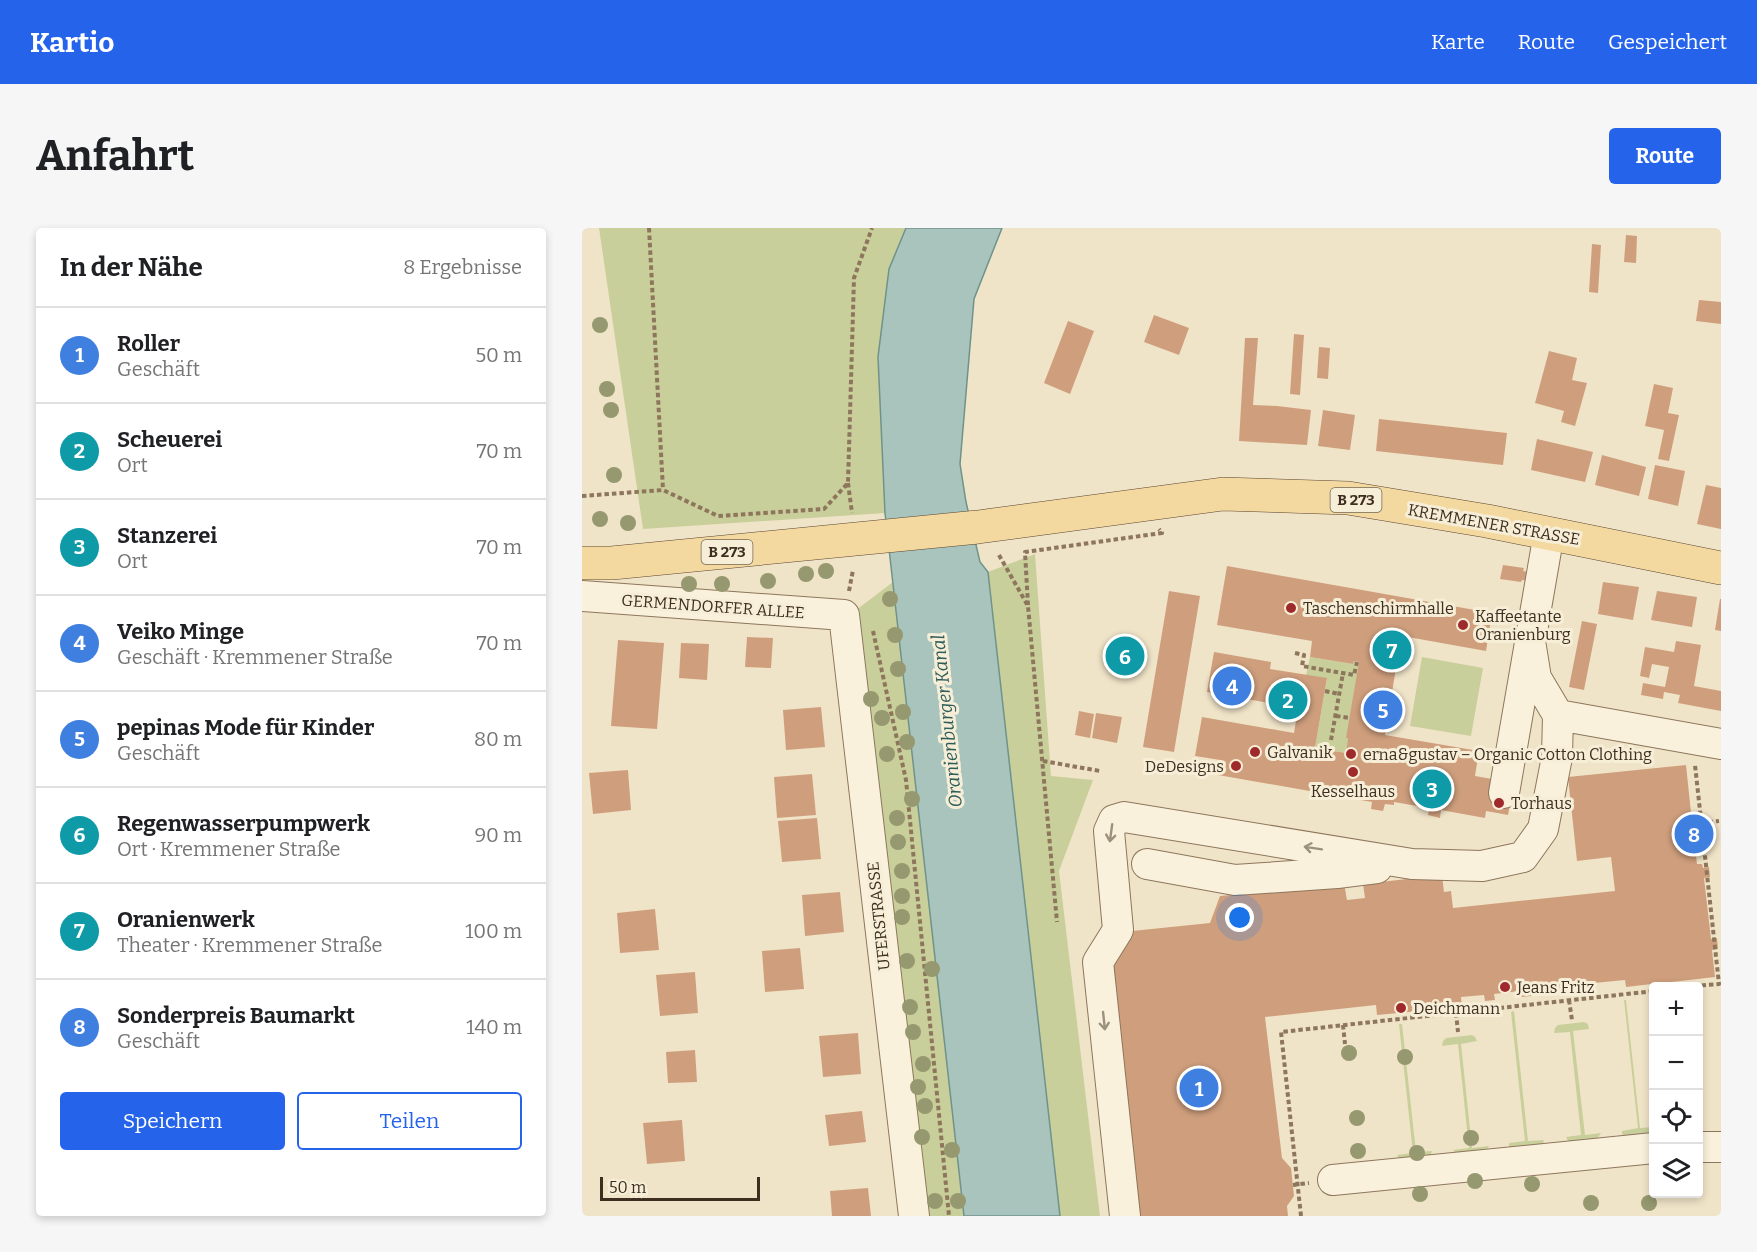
<!DOCTYPE html>
<html lang="de">
<head>
<meta charset="utf-8">
<style>
  body { margin:0; font-family:Bitter,serif; background:#f6f6f6; color:#202124 }
  .controls { position:absolute; right:18px; bottom:18px; display:grid; overflow:hidden; border-radius:6px; box-shadow:0 3px 9px #0003 }
  .controls button { width:54px; height:54px; display:grid; place-items:center; padding:0; border:0; border-bottom:2px solid #e0e0e0; background:#fff; color:#202124; font:30px sans-serif }
  .scale { position:absolute; left:18px; bottom:15px; width:160px; box-sizing:border-box; padding-left:6px; border:3px solid #3d2e20; border-top:0; font-size:16px; line-height:21px; white-space:nowrap; color:#3d2e20; -webkit-text-stroke:4px #f7eed8; paint-order:stroke }
  .you { position:absolute; left:658px; top:690px; width:21px; height:21px; margin:-15px; border:4px solid #fff; border-radius:50%; background:#1a73e8; box-shadow:0 0 0 9px #1a73e833 }
  .badge { display:grid; place-items:center; width:39px; height:39px; border-radius:50%; background:#2563eb; color:#fff; font-size:20px; font-weight:700 }
  .pin { position:absolute; translate:-50% -50%; border:3px solid #fff; box-shadow:0 2px 6px #0006 }
  .list { margin:0; padding:0; list-style:none }
  h2 { display:flex; justify-content:space-between; align-items:center; height:78px; margin:0; padding:0 24px; font-size:26px }
  h2 small { font-size:20px; font-weight:400; color:#757577 }
  .list li { display:grid; grid-template-columns:39px 1fr auto; gap:18px; align-items:center; box-sizing:border-box; height:96px; padding:0 24px; border-top:2px solid #e0e0e0 }
  .list b { display:block; font-size:22px; white-space:nowrap }
  .list p { margin:0; font-size:20px; white-space:nowrap; color:#757577 }
  .list em { font-size:20px; font-style:normal; color:#757577 }
  .actions { display:flex; gap:12px; padding:18px 24px }
  .actions a { flex:1; padding:14px 0; border:2px solid #2563eb; border-radius:6px; text-align:center; font-size:21px; color:#2563eb }
  .actions .main { background:#2563eb; color:#fff }
  .icon { flex:none; width:33px; height:33px; fill:none; stroke:currentColor; stroke-width:2; stroke-linecap:round; stroke-linejoin:round }
  .map { position:relative; flex:none; width:1139px; height:988px; overflow:hidden; border-radius:6px }
  header { display:flex; align-items:center; gap:36px; box-sizing:border-box; height:84px; padding:0 30px; background:#2563eb; color:#fff }
  header strong { font-size:28px }
  nav { display:flex; gap:33px; margin-inline-start:auto; font-size:21px }
  .intro { display:flex; align-items:center; justify-content:space-between; box-sizing:border-box; height:144px; padding:0 36px }
  h1 { margin:0; font-size:42px }
  .button { padding:15px 27px; border-radius:6px; background:#2563eb; color:#fff; font-size:21px; font-weight:700 }
  main { display:flex; gap:36px; padding:0 36px }
  aside { flex:1; background:#fff; border-radius:6px; box-shadow:0 3px 9px #0003 }
  .map>svg:first-child { display:block }
</style>
</head>
<body>
<header>
<strong>Kartio</strong>
<nav><a>Karte</a><a>Route</a><a>Gespeichert</a></nav>
</header>
<div class="intro"><h1>Anfahrt</h1><a class="button">Route</a></div>
<main>
<aside>
<h2>In der Nähe<small>8 Ergebnisse</small></h2>
<ul class="list">
<li><span class="badge" style="background:#3f7fe0">1</span><div><b>Roller</b><p>Geschäft</p></div><em>50 m</em></li>
<li><span class="badge" style="background:#0f9aa8">2</span><div><b>Scheuerei</b><p>Ort</p></div><em>70 m</em></li>
<li><span class="badge" style="background:#0f9aa8">3</span><div><b>Stanzerei</b><p>Ort</p></div><em>70 m</em></li>
<li><span class="badge" style="background:#3f7fe0">4</span><div><b>Veiko Minge</b><p>Geschäft · Kremmener Straße</p></div><em>70 m</em></li>
<li><span class="badge" style="background:#3f7fe0">5</span><div><b>pepinas Mode für Kinder</b><p>Geschäft</p></div><em>80 m</em></li>
<li><span class="badge" style="background:#0f9aa8">6</span><div><b>Regenwasserpumpwerk</b><p>Ort · Kremmener Straße</p></div><em>90 m</em></li>
<li><span class="badge" style="background:#0f9aa8">7</span><div><b>Oranienwerk</b><p>Theater · Kremmener Straße</p></div><em>100 m</em></li>
<li><span class="badge" style="background:#3f7fe0">8</span><div><b>Sonderpreis Baumarkt</b><p>Geschäft</p></div><em>140 m</em></li>
</ul>
<div class="actions"><a class="main">Speichern</a><a>Teilen</a></div>
</aside>
<div class="map">
<svg width="1139" height="988" viewBox="0 0 1139 988">
  <rect width="100%" height="100%" fill="#f0e4c8"/>
  <path fill="#c9cf9b" d="M 17,0 L 324,0 L 307,41 L 296,129 L 303,285 L 61,301 Z
    M 453,326 L 469,548 L 511,552 L 477,643 L 518,988 L 478,988 L 406,344 Z
    M 311,354 L 382,988 L 320,988 L 253,398 Z
    M 728,429 L 771,436 L 772,433 L 777,434 L 764,525 L 733,520 L 745,451 L 724,447 Z
    M 840,429 L 901,440 L 889,508 L 828,498 Z
    M 1042,772 L 1044,772 L 1058,900 L 1071,899 L 1071,905 L 1069,906 L 1043,908 L 1040,906 L 1040,903 L 1056,900 Z
    M 932,783 L 946,913 L 962,912 L 960,918 L 930,921 L 927,918 L 927,915 L 943,913 L 929,784 Z
    M 1002,794 L 1006,796 L 1007,801 L 991,803 L 1003,907 L 1019,905 L 1015,911 L 987,914 L 984,909 L 999,907 L 988,804 L 972,805 L 973,800 L 976,797 Z
    M 817,796 L 820,796 L 834,924 L 850,923 L 848,929 L 818,933 L 815,927 L 831,925 Z
    M 890,807 L 893,809 L 895,813 L 879,816 L 890,920 L 907,918 L 903,924 L 875,927 L 871,922 L 887,920 L 876,816 L 860,818 L 861,813 L 864,810 Z"/>
  <path fill="#a9c4bc" stroke="#6f938a" stroke-width="1.5" d="M 324,0 L 420,0 L 392,71 L 378,236 L 384,274 L 398,334 L 406,344 L 478,988 L 382,988 L 303,285 L 296,129 L 307,41 Z"/>
  <path fill="#cf9f7d" d="M 1044,7 L 1055,8 L 1054,35 L 1042,34 Z
    M 1010,16 L 1019,17 L 1016,65 L 1007,64 Z
    M 1117,72 L 1139,74 L 1139,96 L 1114,93 Z
    M 572,87 L 607,100 L 597,127 L 562,114 Z
    M 486,93 L 512,103 L 488,166 L 462,155 Z
    M 712,106 L 722,107 L 718,167 L 708,166 Z
    M 663,110 L 676,110 L 671,177 L 695,178 L 729,182 L 725,217 L 657,213 Z
    M 737,119 L 748,120 L 746,151 L 735,150 Z
    M 967,123 L 995,130 L 990,152 L 1005,155 L 993,198 L 979,194 L 982,183 L 953,175 Z
    M 1072,156 L 1091,160 L 1086,185 L 1097,187 L 1087,233 L 1076,231 L 1082,202 L 1063,198 Z
    M 741,182 L 773,187 L 768,222 L 736,218 Z
    M 797,191 L 925,205 L 921,237 L 794,223 Z
    M 955,211 L 1011,224 L 1003,254 L 949,242 Z
    M 1020,227 L 1064,239 L 1057,268 L 1013,257 Z
    M 1073,237 L 1103,243 L 1096,278 L 1066,271 Z
    M 1124,257 L 1139,260 L 1139,301 L 1115,296 Z
    M 921,337 L 942,340 L 941,343 L 947,344 L 946,353 L 940,352 L 939,354 L 918,351 Z
    M 645,338 L 910,385 L 904,423 L 826,409 L 820,441 L 814,440 L 803,507 L 897,523 L 893,548 L 910,551 L 930,566 L 926,587 L 904,583 L 903,590 L 859,582 L 858,590 L 846,587 L 847,580 L 812,574 L 812,577 L 803,576 L 801,583 L 789,581 L 790,574 L 636,547 L 638,532 L 613,528 L 620,489 L 712,505 L 716,480 L 625,464 L 632,424 L 689,434 L 688,441 L 745,450 L 733,520 L 764,525 L 766,510 L 764,510 L 777,434 L 772,433 L 771,436 L 728,429 L 730,413 L 635,397 Z
    M 1021,354 L 1057,359 L 1051,392 L 1016,386 Z
    M 587,363 L 618,368 L 592,524 L 561,519 Z
    M 1075,363 L 1115,369 L 1110,399 L 1069,392 Z
    M 1138,371 L 1139,371 L 1139,403 L 1133,402 Z
    M 1000,393 L 1015,396 L 1002,462 L 987,459 Z
    M 165,409 L 191,410 L 189,440 L 163,439 Z
    M 36,412 L 82,415 L 75,501 L 29,498 Z
    M 1094,413 L 1119,417 L 1112,458 L 1139,463 L 1139,483 L 1096,475 L 1098,467 L 1082,464 L 1081,471 L 1059,467 L 1061,455 L 1083,459 L 1087,439 L 1070,436 L 1067,450 L 1058,448 L 1063,419 L 1092,424 Z
    M 99,415 L 127,416 L 125,452 L 97,450 Z
    M 536,422 L 551,424 L 549,435 L 535,433 Z
    M 239,479 L 243,519 L 204,522 L 201,482 Z
    M 497,483 L 512,486 L 508,510 L 493,507 Z
    M 514,485 L 540,489 L 535,515 L 510,510 Z
    M 1104,537 L 1110,594 L 1116,593 L 1117,601 L 1123,600 L 1124,610 L 1118,611 L 1119,618 L 1113,619 L 1115,636 L 1120,636 L 1121,640 L 1127,639 L 1128,649 L 1122,650 L 1129,711 L 1135,710 L 1136,721 L 1130,722 L 1133,749 L 1081,755 L 1081,758 L 1070,758 L 1070,756 L 1044,759 L 1043,752 L 1002,756 L 1003,763 L 992,764 L 992,758 L 948,762 L 949,768 L 938,769 L 938,763 L 912,766 L 913,772 L 903,773 L 902,767 L 879,769 L 880,780 L 838,784 L 838,783 L 795,787 L 794,777 L 683,789 L 700,930 L 709,940 L 712,968 L 705,978 L 706,988 L 555,988 L 528,732 L 550,703 L 628,695 L 638,668 L 762,655 L 765,672 L 783,670 L 781,656 L 860,647 L 862,664 L 869,663 L 871,680 L 1033,663 L 1029,629 L 995,633 L 986,549 Z
    M 46,542 L 49,582 L 11,586 L 7,545 Z
    M 230,546 L 234,587 L 195,590 L 192,549 Z
    M 235,590 L 239,631 L 200,634 L 196,593 Z
    M 258,664 L 262,704 L 223,708 L 220,667 Z
    M 73,681 L 77,722 L 38,725 L 35,685 Z
    M 218,720 L 222,761 L 183,764 L 180,723 Z
    M 113,744 L 116,785 L 78,788 L 74,747 Z
    M 276,805 L 279,846 L 241,849 L 237,808 Z
    M 113,822 L 115,854 L 86,855 L 84,824 Z
    M 280,883 L 284,914 L 247,918 L 243,887 Z
    M 100,892 L 103,933 L 65,936 L 61,895 Z
    M 286,960 L 289,988 L 250,988 L 248,963 Z"/>
  <g fill="none" stroke-linecap="round" stroke-linejoin="round">
    <defs>
      <path id="minor" d="M 0,368 L 262,387 L 332,988
        M 976,487 L 1139,516
        M 922,565 L 967,305
        M 565,636 L 653,652 L 755,645 L 795,640
        M 1116,919 L 1139,919
        M 751,952 L 1072,920
        M 543,988 L 516,734 L 536,702 L 527,603 L 532,592 L 542,589 L 830,636 L 900,638 L 941,629 L 961,601 L 975,529 L 976,487 L 954,450 L 948,413"/>
      <path id="major" d="M 0,335 L 30,335 L 396,299 L 641,266 L 766,270 L 905,293 L 1139,340"/>
    </defs>
    <use href="#minor" stroke="#8d765c" stroke-width="32"/>
    <use href="#major" stroke="#5b4430" stroke-width="34"/>
    <path stroke="#8d765c" stroke-width="4" stroke-dasharray="4.5 3" stroke-linecap="butt" d="M 67,0 L 81,262
      M 266,255 L 270,285
      M 0,268 L 81,262 L 136,288 L 242,281 L 266,255 L 272,50 L 290,0
      M 417,327 L 446,378 L 475,694
      M 267,363 L 271,342
      M 446,377 L 443,324 L 580,305 L 577,301
      M 291,403 L 324,552 L 367,988
      M 713,425 L 722,427 L 720,438 L 772,447 L 775,434
      M 743,463 L 757,466
      M 754,488 L 768,490
      M 749,512 L 761,445
      M 461,533 L 518,543
      M 1119,595 L 1137,593
      M 1112,758 L 1137,756 L 1113,537
      M 987,772 L 990,792
      M 874,785 L 876,804
      M 761,797 L 763,816
      M 711,957 L 727,955
      M 719,988 L 699,804 L 1072,763"/>
    <use href="#minor" stroke="#faf1dc" stroke-width="30"/>
    <use href="#major" stroke="#f3d9a0" stroke-width="33"/>
  </g>
  <g fill="#96986f">
    <circle cx="18" cy="97" r="8"/>
    <circle cx="25" cy="161" r="8"/>
    <circle cx="29" cy="182" r="8"/>
    <circle cx="32" cy="247" r="8"/>
    <circle cx="18" cy="291" r="8"/>
    <circle cx="46" cy="295" r="8"/>
    <circle cx="244" cy="343" r="8"/>
    <circle cx="224" cy="346" r="8"/>
    <circle cx="186" cy="353" r="8"/>
    <circle cx="107" cy="356" r="8"/>
    <circle cx="140" cy="356" r="8"/>
    <circle cx="308" cy="371" r="8"/>
    <circle cx="313" cy="407" r="8"/>
    <circle cx="316" cy="441" r="8"/>
    <circle cx="289" cy="471" r="8"/>
    <circle cx="321" cy="484" r="8"/>
    <circle cx="300" cy="490" r="8"/>
    <circle cx="325" cy="514" r="8"/>
    <circle cx="305" cy="526" r="8"/>
    <circle cx="330" cy="571" r="8"/>
    <circle cx="315" cy="590" r="8"/>
    <circle cx="316" cy="614" r="8"/>
    <circle cx="320" cy="643" r="8"/>
    <circle cx="320" cy="668" r="8"/>
    <circle cx="320" cy="689" r="8"/>
    <circle cx="325" cy="733" r="8"/>
    <circle cx="350" cy="741" r="8"/>
    <circle cx="328" cy="779" r="8"/>
    <circle cx="331" cy="804" r="8"/>
    <circle cx="767" cy="825" r="8"/>
    <circle cx="823" cy="829" r="8"/>
    <circle cx="341" cy="836" r="8"/>
    <circle cx="336" cy="859" r="8"/>
    <circle cx="343" cy="878" r="8"/>
    <circle cx="775" cy="890" r="8"/>
    <circle cx="340" cy="909" r="8"/>
    <circle cx="889" cy="910" r="8"/>
    <circle cx="370" cy="922" r="8"/>
    <circle cx="776" cy="923" r="8"/>
    <circle cx="835" cy="925" r="8"/>
    <circle cx="893" cy="953" r="8"/>
    <circle cx="950" cy="956" r="8"/>
    <circle cx="838" cy="966" r="8"/>
    <circle cx="353" cy="973" r="8"/>
    <circle cx="376" cy="973" r="8"/>
    <circle cx="1009" cy="975" r="8"/>
    <circle cx="1067" cy="975" r="8"/>
  </g>
  <defs><path id="oneway-shaft" d="M-6 0H5M1.5-3L5.5 0L1.5 3" fill="none" stroke-width="1.6" stroke-linecap="round" stroke-linejoin="round" transform="scale(1.5)"/></defs>
  <g stroke="#9c907e">
    <use href="#oneway-shaft" transform="translate(529 605) rotate(98)"/>
    <use href="#oneway-shaft" transform="translate(731 620) rotate(-171)"/>
    <use href="#oneway-shaft" transform="translate(522 793) rotate(84)"/>
  </g>
  <g fill="#9e2a2b" stroke="#f7eed8" stroke-width="2">
    <circle cx="709" cy="380" r="6"/>
    <circle cx="881" cy="397" r="6"/>
    <circle cx="673" cy="524" r="6"/>
    <circle cx="769" cy="526" r="6"/>
    <circle cx="654" cy="538" r="6"/>
    <circle cx="771" cy="544" r="6"/>
    <circle cx="917" cy="575" r="6"/>
    <circle cx="923" cy="759" r="6"/>
    <circle cx="819" cy="780" r="6"/>
  </g>
  <g text-anchor="middle" stroke-width="6" stroke-linejoin="round" paint-order="stroke">
    <g fill="#f7eed8" stroke="#756857" stroke-width="1.5">
      <rect x="748.5" y="260" width="51" height="24" rx="4.5"/>
      <rect x="119.5" y="312" width="51" height="24" rx="4.5"/>
    </g>
    <g font-size="15" font-weight="bold" fill="#3d2e20">
      <text x="774" y="277">B 273</text>
      <text x="145" y="329">B 273</text>
    </g>
    <g font-size="16" fill="#3d2e20" stroke="#f7eed8">
      <text transform="translate(912 296) rotate(10)" y="6">KREMMENER STRASSE</text>
      <text transform="translate(131 378) rotate(4)" y="6">GERMENDORFER ALLEE</text>
      <text transform="translate(296 688) rotate(-96)" y="6">UFERSTRASSE</text>
    </g>
    <g font-size="16" fill="#3d2e20" stroke="#f7eed8" text-anchor="start">
      <text x="721" y="386">Taschenschirmhalle</text>
      <text x="893" y="394">Kaffeetante<tspan x="893" dy="18">Oranienburg</tspan></text>
      <text x="685" y="530">Galvanik</text>
      <text x="781" y="532">erna&amp;gustav – Organic Cotton Clothing</text>
      <text x="642" y="544" text-anchor="end">DeDesigns</text>
      <text x="771" y="569" text-anchor="middle">Kesselhaus</text>
      <text x="929" y="581">Torhaus</text>
      <text x="935" y="765">Jeans Fritz</text>
      <text x="831" y="786">Deichmann</text>
    </g>
    <g font-size="18" font-style="italic" fill="#2f5d5a" stroke="#f7eed8">
      <text transform="translate(365 493) rotate(-96)" y="6">Oranienburger Kanal</text>
    </g>
  </g>
</svg>
<div class="controls">
<button>+</button>
<button>−</button>
<button><svg class="icon" aria-label="locate" viewBox="0 0 24 24"><circle cx="12" cy="12" r="6"/><path d="M12 2v4M12 18v4M2 12h4M18 12h4"/></svg></button>
<button><svg class="icon" aria-label="layers" viewBox="0 0 24 24"><path d="M12 4l9 5-9 5-9-5zM3 14l9 5 9-5"/></svg></button>
</div>
<div class="scale">50 m</div>
<div class="you"></div>
<div class="pin badge" style="left:617px;top:860px;background:#3f7fe0">1</div>
<div class="pin badge" style="left:706px;top:472px;background:#0f9aa8">2</div>
<div class="pin badge" style="left:850px;top:561px;background:#0f9aa8">3</div>
<div class="pin badge" style="left:650px;top:458px;background:#3f7fe0">4</div>
<div class="pin badge" style="left:801px;top:482px;background:#3f7fe0">5</div>
<div class="pin badge" style="left:543px;top:428px;background:#0f9aa8">6</div>
<div class="pin badge" style="left:810px;top:422px;background:#0f9aa8">7</div>
<div class="pin badge" style="left:1112px;top:606px;background:#3f7fe0">8</div>
</div>
</main>
</body>
</html>
